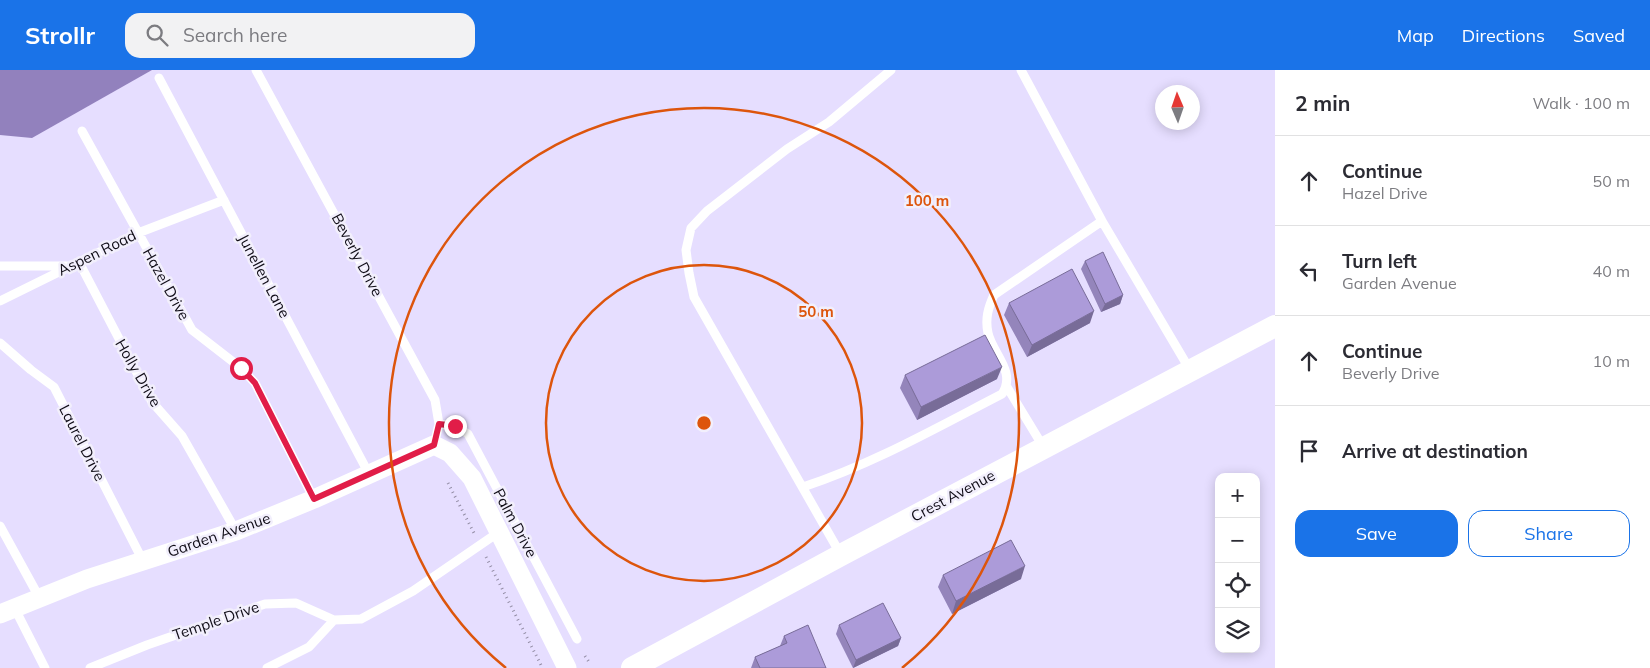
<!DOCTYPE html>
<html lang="en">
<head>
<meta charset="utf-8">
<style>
  body { margin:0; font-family:Mulish,sans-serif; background:#f2f2f3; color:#2b2b33 }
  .controls { position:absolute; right:15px; bottom:15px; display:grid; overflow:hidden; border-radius:10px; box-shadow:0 2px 12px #0003 }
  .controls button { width:45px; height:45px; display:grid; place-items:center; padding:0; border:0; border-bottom:1px solid #e1e1e2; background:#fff; color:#2b2b33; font:25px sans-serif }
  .compass { position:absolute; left:1155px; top:15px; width:45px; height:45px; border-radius:50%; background:#fff; box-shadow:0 2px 12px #0003; rotate:358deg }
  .stop { position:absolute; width:15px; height:15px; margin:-11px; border:4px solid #e11d48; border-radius:50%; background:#fff }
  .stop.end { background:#e11d48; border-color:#fff; box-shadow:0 1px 5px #0008 }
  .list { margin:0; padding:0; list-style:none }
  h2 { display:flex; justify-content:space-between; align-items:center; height:65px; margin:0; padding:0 20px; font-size:21px }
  h2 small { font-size:16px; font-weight:400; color:#7c7c81 }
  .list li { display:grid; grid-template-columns:32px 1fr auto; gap:15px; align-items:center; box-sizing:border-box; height:90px; padding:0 20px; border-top:1px solid #e1e1e2 }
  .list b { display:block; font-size:19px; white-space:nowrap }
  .list p { margin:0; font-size:16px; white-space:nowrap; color:#7c7c81 }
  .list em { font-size:16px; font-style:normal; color:#7c7c81 }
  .actions { display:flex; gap:10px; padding:15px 20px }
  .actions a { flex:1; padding:11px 0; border:1px solid #1a73e8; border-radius:15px; text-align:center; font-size:18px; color:#1a73e8 }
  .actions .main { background:#1a73e8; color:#fff }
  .icon { flex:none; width:28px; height:28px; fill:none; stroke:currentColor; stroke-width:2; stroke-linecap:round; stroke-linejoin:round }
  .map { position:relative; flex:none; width:1275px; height:598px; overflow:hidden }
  header { display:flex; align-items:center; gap:30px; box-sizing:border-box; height:70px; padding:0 25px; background:#1a73e8; color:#fff }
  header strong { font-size:24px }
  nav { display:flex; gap:28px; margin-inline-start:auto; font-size:18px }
  .search { width:350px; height:45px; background:#f2f2f3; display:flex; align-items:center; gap:12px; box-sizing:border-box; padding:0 18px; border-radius:15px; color:#7c7c81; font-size:19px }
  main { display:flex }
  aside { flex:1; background:#fff }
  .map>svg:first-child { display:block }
</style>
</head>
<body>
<header>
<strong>Strollr</strong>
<div class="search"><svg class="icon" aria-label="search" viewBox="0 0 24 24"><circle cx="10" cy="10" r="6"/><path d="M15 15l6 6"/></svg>Search here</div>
<nav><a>Map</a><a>Directions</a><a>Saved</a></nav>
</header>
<main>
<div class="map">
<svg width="1275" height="598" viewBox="0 0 1275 598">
  <rect width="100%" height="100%" fill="#e6deff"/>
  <path fill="#9281bd" d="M 0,0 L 152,0 L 32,68 L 0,65 Z"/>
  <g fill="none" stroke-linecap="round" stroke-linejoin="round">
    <path stroke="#948ea6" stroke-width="3" stroke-dasharray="1 4" stroke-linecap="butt" d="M 448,413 L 474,463
      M 486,487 L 542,597
      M 585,586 L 589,592"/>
    <path stroke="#fff" stroke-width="9" d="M 256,0 L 435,330 L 439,354 L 434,375
      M 1021,0 L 1102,151 L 1190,300
      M 159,8 L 369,404
      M 82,61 L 192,260 L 241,298 L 255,313 L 314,429
      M 79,192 L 152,332 L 182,366 L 236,461
      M 0,196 L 67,196
      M 0,231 L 138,163 L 224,130
      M 0,273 L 31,300 L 54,317 L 143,491
      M 1007,317 L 1044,378
      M 439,354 L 455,356 L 468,364 L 577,569
      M 803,417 C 873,394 936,358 1002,324 C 1017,302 992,283 988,263 C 985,249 988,238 994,225 L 1102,151
      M 0,456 L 39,527
      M 841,485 L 694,227 L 689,203 L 686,180 L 691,158 L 707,141 L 787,79 L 829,52 L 891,0
      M 14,537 L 45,598
      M 90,598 L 147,575 L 265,534 L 296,533 L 334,550 L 361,549 L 413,521 L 499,462
      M 267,598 L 309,577 L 334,550"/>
    <path stroke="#fff" stroke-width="19" d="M 0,544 L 87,509 L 236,461 L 314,429 L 434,375 L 450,383 L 472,408 L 567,598"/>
    <path stroke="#fff" stroke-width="22" d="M 632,598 L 841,485 L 1275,256"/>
  </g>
  <path fill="#9485bb" d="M 1085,191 L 1123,225 L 1120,234 L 1101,242 L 1081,199 Z
    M 1009,233 L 1090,253 L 1027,287 L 1004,245 Z
    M 905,305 L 997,309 L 917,350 L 900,318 Z
    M 943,505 L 1021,509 L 952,544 L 938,517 Z
    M 839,555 L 901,568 L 898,576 L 853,598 L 836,564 Z
    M 784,566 L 826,598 L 751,598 L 755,587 L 780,576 Z"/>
  <path fill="#786c98" d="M 1123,225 L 1120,234 L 1101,242 L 1105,234 Z
    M 1094,241 L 1090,253 L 1027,287 L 1032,275 Z
    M 1002,297 L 997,309 L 917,350 L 921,337 Z
    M 1025,496 L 1021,509 L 952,544 L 956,531 Z
    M 901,568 L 898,576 L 853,598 L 856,590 Z"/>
  <path fill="#ac9bd9" stroke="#786c98" d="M 1103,182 L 1123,225 L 1105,234 L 1085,191 Z
    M 1072,199 L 1094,241 L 1032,275 L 1009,233 Z
    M 985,265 L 1002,297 L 921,337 L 905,305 Z
    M 1011,470 L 1025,496 L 956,531 L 943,505 Z
    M 883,533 L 901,568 L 856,590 L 839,555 Z
    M 808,555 L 826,598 L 760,598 L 755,587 L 787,573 L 784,566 Z"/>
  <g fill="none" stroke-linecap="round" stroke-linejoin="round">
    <path stroke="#e11d48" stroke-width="6" d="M 241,298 L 255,313 L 314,429 L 434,375 L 439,354 L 455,356"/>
  </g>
  <g fill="none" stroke="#dd550c" stroke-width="2.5">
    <circle cx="704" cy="353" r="158"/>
    <path d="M506 598A315 315 0 1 1 902 598"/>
  </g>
  <g text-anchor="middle" stroke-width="5" stroke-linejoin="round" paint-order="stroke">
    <g font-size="15" fill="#0f0c16" stroke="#f2effc">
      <text transform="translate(97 183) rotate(-26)" y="5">Aspen Road</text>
      <text transform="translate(357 185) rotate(62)" y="5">Beverly Drive</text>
      <text transform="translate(264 206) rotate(62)" y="5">Junellen Lane</text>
      <text transform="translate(166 214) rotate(61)" y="5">Hazel Drive</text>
      <text transform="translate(138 303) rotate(60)" y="5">Holly Drive</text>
      <text transform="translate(82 373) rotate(63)" y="5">Laurel Drive</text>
      <text transform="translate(953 426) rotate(-28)" y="5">Crest Avenue</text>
      <text transform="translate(515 453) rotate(62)" y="5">Palm Drive</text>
      <text transform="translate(219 465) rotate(-19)" y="5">Garden Avenue</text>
      <text transform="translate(216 551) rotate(-19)" y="5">Temple Drive</text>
    </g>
  </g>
  <circle cx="704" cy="353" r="8" fill="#dd550c" stroke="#f2effc" stroke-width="2.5"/>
  <g font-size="15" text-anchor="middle" font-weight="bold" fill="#dd550c" stroke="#f2effc" stroke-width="5" stroke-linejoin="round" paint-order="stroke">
    <text x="927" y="136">100 m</text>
    <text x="816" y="247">50 m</text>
  </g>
</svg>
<div class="controls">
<button>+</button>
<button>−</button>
<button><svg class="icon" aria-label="locate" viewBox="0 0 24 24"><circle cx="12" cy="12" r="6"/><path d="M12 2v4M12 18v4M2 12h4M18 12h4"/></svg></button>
<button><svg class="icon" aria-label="layers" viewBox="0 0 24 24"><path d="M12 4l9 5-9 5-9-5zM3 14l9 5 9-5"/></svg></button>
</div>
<svg class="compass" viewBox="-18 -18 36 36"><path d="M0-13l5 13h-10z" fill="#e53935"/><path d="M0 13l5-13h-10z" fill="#7c7c81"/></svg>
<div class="stop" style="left:241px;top:298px"></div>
<div class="stop end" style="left:455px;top:356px"></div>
</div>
<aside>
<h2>2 min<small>Walk · 100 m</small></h2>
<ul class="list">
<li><svg class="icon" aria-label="ahead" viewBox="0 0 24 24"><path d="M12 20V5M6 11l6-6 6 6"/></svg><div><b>Continue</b><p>Hazel Drive</p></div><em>50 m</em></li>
<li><svg class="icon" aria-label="left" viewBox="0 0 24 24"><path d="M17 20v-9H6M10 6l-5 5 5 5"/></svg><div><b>Turn left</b><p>Garden Avenue</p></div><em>40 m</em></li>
<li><svg class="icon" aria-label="ahead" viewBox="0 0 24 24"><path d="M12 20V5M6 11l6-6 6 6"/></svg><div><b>Continue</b><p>Beverly Drive</p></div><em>10 m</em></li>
<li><svg class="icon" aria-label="arrive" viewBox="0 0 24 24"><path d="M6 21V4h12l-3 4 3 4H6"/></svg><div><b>Arrive at destination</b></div></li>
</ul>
<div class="actions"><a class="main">Save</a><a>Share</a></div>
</aside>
</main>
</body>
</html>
